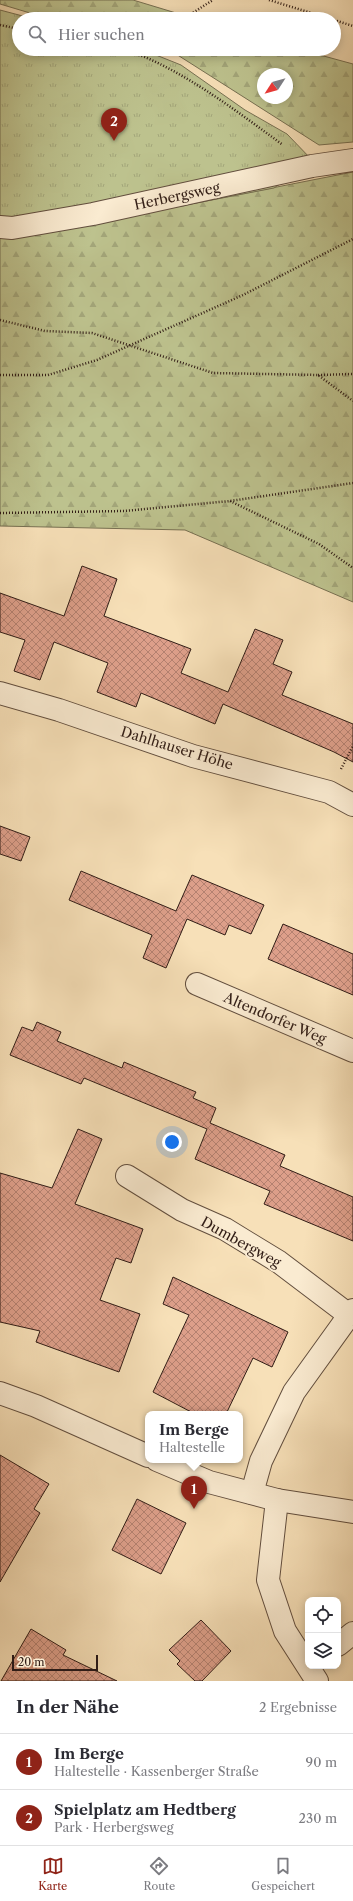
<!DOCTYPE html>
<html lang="de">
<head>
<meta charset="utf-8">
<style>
  body { margin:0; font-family:"Libre Caslon Text",serif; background:#f2f2f3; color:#2b2b33 }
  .controls { position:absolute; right:12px; bottom:12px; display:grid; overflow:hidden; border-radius:8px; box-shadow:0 2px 10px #0003 }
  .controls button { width:36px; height:36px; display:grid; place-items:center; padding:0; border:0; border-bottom:1px solid #e1e1e2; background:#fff; color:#2b2b33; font:20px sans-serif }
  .compass { position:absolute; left:257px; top:68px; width:36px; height:36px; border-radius:50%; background:#fff; box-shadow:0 2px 10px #0003; rotate:234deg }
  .scale { position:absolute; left:12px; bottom:10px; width:86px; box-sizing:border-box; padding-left:4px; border:2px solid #311d16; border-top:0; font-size:11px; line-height:14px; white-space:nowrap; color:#311d16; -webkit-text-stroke:3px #faebd1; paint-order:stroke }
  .you { position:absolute; left:172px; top:1142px; width:14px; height:14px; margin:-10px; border:3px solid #fff; border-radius:50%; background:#1a73e8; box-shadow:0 0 0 6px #1a73e833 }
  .badge { display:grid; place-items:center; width:26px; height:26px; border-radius:50%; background:#8f2418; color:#fff; font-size:13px; font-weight:700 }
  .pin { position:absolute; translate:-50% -33px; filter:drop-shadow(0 1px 2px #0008) }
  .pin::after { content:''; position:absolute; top:21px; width:14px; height:12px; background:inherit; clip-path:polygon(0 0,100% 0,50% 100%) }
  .popup { position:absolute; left:145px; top:1411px; width:98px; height:52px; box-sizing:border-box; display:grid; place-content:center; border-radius:8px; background:#fff; filter:drop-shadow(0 1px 3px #0005); font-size:13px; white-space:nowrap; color:#7c7c81 }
  .popup b { font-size:15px; color:#2b2b33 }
  .popup::after { content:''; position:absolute; left:50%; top:100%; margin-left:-8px; border:8px solid transparent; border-top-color:#fff }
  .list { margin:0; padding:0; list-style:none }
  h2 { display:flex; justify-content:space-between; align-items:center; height:52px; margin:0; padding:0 16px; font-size:17px }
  h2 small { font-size:13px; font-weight:400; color:#7c7c81 }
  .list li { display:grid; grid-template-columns:26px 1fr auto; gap:12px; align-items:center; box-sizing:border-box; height:56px; padding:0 16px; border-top:1px solid #e1e1e2 }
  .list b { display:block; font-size:15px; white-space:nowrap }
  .list p { margin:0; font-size:13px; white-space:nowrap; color:#7c7c81 }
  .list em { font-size:13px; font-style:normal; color:#7c7c81 }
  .icon { flex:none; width:22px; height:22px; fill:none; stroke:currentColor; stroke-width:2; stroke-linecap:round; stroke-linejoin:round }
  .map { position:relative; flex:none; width:353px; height:1681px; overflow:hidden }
  .search { position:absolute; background:#fff; box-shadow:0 2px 10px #0003; left:12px; right:12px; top:12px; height:44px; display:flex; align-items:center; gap:10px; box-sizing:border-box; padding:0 14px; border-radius:22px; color:#7c7c81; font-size:15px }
  .sheet { height:164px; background:#fff }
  nav { display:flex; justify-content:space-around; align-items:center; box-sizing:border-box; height:56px; border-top:1px solid #e1e1e2; background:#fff; font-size:11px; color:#7c7c81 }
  nav a { display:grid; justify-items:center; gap:2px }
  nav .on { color:#8f2418 }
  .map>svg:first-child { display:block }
</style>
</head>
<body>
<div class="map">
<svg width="353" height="1681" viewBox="0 0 353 1681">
  <defs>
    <pattern id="forest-firs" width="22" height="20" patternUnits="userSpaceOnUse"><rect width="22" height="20" fill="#bdc28e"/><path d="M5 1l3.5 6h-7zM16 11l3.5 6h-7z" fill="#a3a67a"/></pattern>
    <pattern id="park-tufts" width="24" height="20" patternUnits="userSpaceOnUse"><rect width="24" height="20" fill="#bdc28e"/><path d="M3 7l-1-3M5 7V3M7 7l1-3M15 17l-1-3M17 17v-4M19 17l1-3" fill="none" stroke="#a3a67a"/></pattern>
    <pattern id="building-cross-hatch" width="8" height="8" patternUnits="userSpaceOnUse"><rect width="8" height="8" fill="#dd9f8a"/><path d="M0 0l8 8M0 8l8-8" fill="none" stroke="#b48170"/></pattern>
  </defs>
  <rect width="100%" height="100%" fill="#f7e0b8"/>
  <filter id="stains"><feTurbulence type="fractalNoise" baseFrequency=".005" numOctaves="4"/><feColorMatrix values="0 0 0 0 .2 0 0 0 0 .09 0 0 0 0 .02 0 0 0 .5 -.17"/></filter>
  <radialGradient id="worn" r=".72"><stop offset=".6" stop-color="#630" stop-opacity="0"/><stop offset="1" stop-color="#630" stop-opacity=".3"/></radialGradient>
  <path fill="url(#forest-firs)" stroke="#777052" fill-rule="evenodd" d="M 0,0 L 133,0 L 196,19 L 50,19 L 0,4 Z
    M 159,49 L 298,49 L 353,64 L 353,142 L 319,145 L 176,54 ZM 263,74 L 287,74 L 287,98 L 263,98 Z
    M 353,172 L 353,602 L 185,530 L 0,526 L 0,236 L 99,222 Z"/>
  <path fill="url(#park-tufts)" stroke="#777052" d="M 0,10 L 34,19 L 19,19 L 19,49 L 141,49 L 181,65 L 245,110 L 287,134 L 313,161 L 274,188 L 56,230 L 0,236 Z"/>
  <path fill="url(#building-cross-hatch)" stroke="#311d16" d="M 82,566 L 117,579 L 104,616 L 191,649 L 181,673 L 228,692 L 255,629 L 283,640 L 273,664 L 292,672 L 282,695 L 353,724 L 353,762 L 334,752 L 223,704 L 215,724 L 141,693 L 136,707 L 97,692 L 108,663 L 54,642 L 40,680 L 14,671 L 25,640 L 0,632 L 0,593 L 64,616 Z
    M 0,826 L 30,837 L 21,861 L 0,854 Z
    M 81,871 L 176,911 L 192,875 L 264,905 L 251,934 L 229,925 L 225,935 L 187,919 L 166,968 L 143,958 L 152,935 L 69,900 Z
    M 283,924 L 353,954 L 353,995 L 268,959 Z
    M 37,1022 L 61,1032 L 57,1041 L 122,1068 L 124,1062 L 196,1092 L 193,1098 L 216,1108 L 210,1123 L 285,1155 L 280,1166 L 353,1197 L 353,1241 L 264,1204 L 270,1191 L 195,1159 L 207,1129 L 84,1078 L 81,1084 L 10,1055 L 22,1027 L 33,1031 Z
    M 78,1129 L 102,1139 L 75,1204 L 143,1229 L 131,1263 L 116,1258 L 100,1300 L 140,1314 L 119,1372 L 36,1342 L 40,1331 L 0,1322 L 0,1173 L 52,1188 Z
    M 173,1277 L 288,1332 L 272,1367 L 253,1358 L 226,1414 L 195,1414 L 153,1392 L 189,1315 L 163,1304 Z
    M 0,1455 L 49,1484 L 34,1509 L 40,1513 L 0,1582 Z
    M 137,1499 L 186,1523 L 161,1574 L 112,1550 Z
    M 201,1620 L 231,1651 L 202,1681 L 195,1681 L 177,1664 L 180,1661 L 169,1650 Z
    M 31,1629 L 66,1650 L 63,1655 L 117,1681 L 1,1681 Z"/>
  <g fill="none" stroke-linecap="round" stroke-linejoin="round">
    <defs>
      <path id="minor" d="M 0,227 L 12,228 L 93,214 L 312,166 L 353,160
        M 0,693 L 59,710 L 193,756 L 329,792 L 353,805
        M 197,984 L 353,1051
        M 127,1176 L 182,1210 L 225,1229 L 279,1262 L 349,1315
        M 252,1493 L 261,1461 L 294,1392 L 353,1310
        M 277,1500 L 268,1580 L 285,1631 L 317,1681
        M 338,1645 L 353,1633"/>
      <path id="tertiary" d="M 0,1393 L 36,1406 L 148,1456
        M 157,1460 L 209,1482 L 277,1500 L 353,1512"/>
    </defs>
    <use href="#minor" stroke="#624e3e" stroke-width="24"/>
    <use href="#tertiary" stroke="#624e3e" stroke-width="24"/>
    <path stroke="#311d16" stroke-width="2.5" stroke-dasharray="1 2" stroke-linecap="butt" d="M 269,0 L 331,19
      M 183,19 L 213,0
      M 334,20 L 353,26
      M 0,25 L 19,29
      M 109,49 C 120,51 134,53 145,57 C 195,79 239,113 283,145
      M 144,56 L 158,49
      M 0,320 L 45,331 L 92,333 L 213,373 L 318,375 L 353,401
      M 0,375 L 48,375 L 97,360 L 243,295 L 353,239
      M 318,375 L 353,374
      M 230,501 L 319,544 L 353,568
      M 0,513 L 124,511 L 230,501 L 353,483
      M 341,769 L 353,746"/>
    <use href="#minor" stroke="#faebd1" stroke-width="22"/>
    <use href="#tertiary" stroke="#faebd1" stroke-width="22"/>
  </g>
  <g text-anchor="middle" stroke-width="4" stroke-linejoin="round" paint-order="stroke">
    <g font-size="14" fill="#311d16" stroke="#faebd1">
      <text transform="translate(177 196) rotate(-12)" y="5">Herbergsweg</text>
      <text transform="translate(177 748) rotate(17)" y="5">Dahlhauser Höhe</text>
      <text transform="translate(275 1018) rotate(23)" y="5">Altendorfer Weg</text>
      <text transform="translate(241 1242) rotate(29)" y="5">Dumbergweg</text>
    </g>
  </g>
  <rect width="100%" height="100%" filter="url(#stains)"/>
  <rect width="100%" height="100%" fill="url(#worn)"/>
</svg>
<div class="controls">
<button><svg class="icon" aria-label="locate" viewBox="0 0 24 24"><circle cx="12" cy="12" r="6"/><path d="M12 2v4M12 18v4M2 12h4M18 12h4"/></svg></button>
<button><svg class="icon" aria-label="layers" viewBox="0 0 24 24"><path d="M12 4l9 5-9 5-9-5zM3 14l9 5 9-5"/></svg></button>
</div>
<svg class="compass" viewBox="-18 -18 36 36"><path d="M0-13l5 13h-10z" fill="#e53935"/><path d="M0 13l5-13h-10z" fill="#7c7c81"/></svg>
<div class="scale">20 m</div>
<div class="you"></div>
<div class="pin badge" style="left:194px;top:1509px">1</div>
<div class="popup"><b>Im Berge</b>Haltestelle</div>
<div class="pin badge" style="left:114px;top:141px">2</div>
<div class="search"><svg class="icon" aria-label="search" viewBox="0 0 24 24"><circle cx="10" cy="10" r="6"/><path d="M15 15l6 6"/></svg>Hier suchen</div>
</div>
<section class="sheet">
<h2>In der Nähe<small>2 Ergebnisse</small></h2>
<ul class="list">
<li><span class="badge">1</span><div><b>Im Berge</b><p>Haltestelle · Kassenberger Straße</p></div><em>90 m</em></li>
<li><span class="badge">2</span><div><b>Spielplatz am Hedtberg</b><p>Park · Herbergsweg</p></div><em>230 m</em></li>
</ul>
</section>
<nav>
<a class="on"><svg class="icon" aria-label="map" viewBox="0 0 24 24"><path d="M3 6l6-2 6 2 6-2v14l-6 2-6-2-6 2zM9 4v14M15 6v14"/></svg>Karte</a>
<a><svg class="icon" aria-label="directions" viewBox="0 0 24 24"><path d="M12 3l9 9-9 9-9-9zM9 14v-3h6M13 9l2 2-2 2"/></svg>Route</a>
<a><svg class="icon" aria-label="saved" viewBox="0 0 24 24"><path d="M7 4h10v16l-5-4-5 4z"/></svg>Gespeichert</a>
</nav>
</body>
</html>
